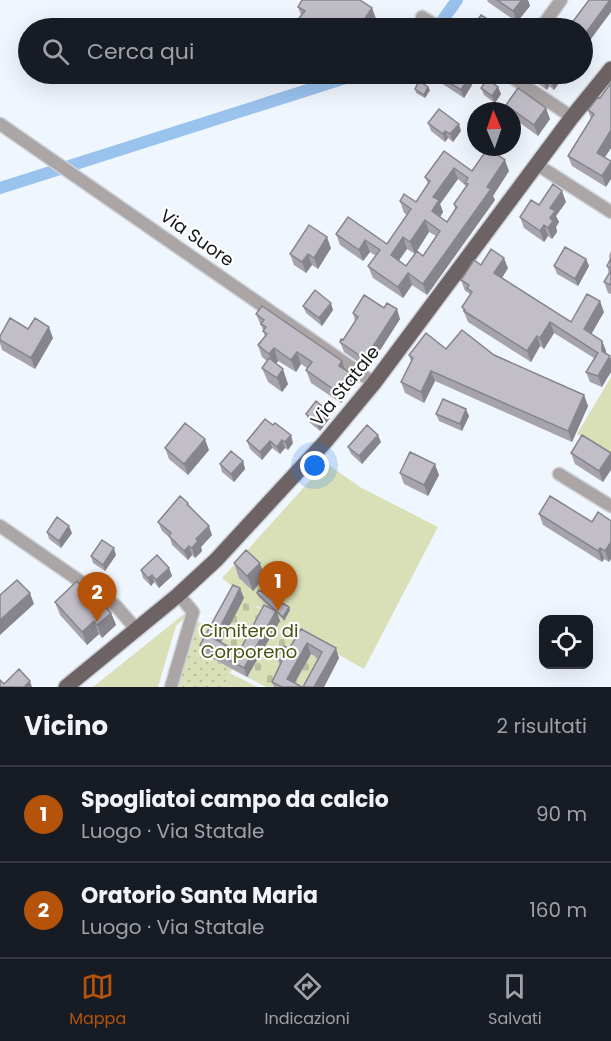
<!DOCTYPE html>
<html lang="it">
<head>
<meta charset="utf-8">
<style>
  body { margin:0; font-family:Poppins,sans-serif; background:#20242c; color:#f1f3f6 }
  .controls { position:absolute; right:18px; bottom:18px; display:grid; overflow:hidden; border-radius:12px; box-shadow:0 6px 24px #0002 }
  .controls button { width:54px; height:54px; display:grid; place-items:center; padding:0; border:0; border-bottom:2px solid #363941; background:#171b24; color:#f1f3f6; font:30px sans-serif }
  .compass { position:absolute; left:467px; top:102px; width:54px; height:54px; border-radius:50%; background:#171b24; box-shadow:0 6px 24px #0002; rotate:358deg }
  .you { position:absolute; left:315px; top:466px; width:21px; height:21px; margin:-15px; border:4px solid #fff; border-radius:50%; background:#1a73e8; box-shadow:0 0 0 9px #1a73e833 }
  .badge { display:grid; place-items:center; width:39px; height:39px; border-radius:50%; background:#b45309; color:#fff; font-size:20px; font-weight:700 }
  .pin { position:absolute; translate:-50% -50px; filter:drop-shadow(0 2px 3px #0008) }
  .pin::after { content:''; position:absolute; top:32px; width:21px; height:18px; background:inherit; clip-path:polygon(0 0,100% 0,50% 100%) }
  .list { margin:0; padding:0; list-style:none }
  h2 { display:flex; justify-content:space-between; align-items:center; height:78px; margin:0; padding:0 24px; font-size:26px }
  h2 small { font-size:20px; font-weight:400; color:#9ea1a6 }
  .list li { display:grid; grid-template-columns:39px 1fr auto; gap:18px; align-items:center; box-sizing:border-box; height:96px; padding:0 24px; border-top:2px solid #363941 }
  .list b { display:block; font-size:22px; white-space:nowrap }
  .list p { margin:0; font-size:20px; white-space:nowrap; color:#9ea1a6 }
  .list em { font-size:20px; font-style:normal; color:#9ea1a6 }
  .icon { flex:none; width:33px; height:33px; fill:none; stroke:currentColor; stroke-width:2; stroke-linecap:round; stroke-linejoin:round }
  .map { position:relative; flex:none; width:611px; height:687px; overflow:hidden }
  .search { position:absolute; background:#171b24; box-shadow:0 6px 24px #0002; left:18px; right:18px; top:18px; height:66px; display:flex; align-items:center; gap:15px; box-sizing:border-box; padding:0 21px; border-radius:33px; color:#9ea1a6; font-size:22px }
  .sheet { height:270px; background:#171b24 }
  nav { display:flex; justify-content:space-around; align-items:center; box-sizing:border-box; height:84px; border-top:2px solid #363941; background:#171b24; font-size:16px; color:#9ea1a6 }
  nav a { display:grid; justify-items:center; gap:3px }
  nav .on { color:#b45309 }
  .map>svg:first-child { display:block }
</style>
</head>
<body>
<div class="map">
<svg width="611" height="687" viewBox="0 0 611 687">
  <defs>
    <pattern id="grass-dots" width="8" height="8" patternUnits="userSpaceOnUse" patternTransform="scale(1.5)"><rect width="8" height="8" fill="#d9e0b8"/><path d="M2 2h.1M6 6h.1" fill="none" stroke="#b9bf9e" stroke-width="1.8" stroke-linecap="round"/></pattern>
    <pattern id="cemetery-stones" width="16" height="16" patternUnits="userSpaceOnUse" patternTransform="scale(1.5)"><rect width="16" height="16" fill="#d9e0b8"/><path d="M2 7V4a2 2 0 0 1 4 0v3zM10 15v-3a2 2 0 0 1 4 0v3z" fill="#b9bf9e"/></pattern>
  </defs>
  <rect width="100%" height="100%" fill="#f0f6fe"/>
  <path fill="url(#grass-dots)" d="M 191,619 L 217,630 L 204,654 L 232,669 L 223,687 L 171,687 Z"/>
  <path fill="url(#cemetery-stones)" d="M 235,597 L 275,616 L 339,658 L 324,687 L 266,687 L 204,654 Z"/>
  <path fill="#d9e0b8" d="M 611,377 L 611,453 L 577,434 Z
    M 326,463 L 360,487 L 438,527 L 364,669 L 274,618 L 275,615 L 257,606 L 255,608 L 235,597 L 239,592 L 222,578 Z
    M 184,614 L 186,616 L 176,626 L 158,687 L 93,687 Z
    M 230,673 L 257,687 L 223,687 Z"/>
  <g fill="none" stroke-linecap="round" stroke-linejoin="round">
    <path stroke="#99c2ed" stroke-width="12" d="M 437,28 L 457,0
      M 0,188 L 358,74"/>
    <defs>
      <path id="minor" d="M 422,17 L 440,28
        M 541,28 L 561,0
        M 507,74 L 572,117
        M 0,124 L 374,383
        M 536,164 L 611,212
        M 559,474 L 611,506
        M 0,526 L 116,606 L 137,630
        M 171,687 L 193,612 L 179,595"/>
      <path id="major" d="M 66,687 L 177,596 L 216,560 L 325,442 L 374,383 L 572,117 L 611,69"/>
    </defs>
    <use href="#minor" stroke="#cdd2da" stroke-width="15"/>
    <use href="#major" stroke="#cdd2da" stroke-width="18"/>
    <use href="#minor" stroke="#aba5a6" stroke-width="12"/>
    <use href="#major" stroke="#6d6365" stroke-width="15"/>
  </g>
  <path fill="#a6a3ac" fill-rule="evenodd" d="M 487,0 L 528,0 L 530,6 L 517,22 L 488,2 Z
    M 298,7 L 372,8 L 376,19 L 371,26 L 372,28 L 291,28 L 301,15 Z
    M 435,74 L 469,77 L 472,85 L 464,98 L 438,81 Z
    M 531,74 L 562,74 L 558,79 L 559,83 L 554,90 L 549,86 L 547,90 L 534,81 Z
    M 428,87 L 430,90 L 425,98 L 416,93 L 415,89 Z
    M 498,87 L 501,94 L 495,103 L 484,95 L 481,88 Z
    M 598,97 L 611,148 L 605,157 L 606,187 L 572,166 L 568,156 L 591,119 L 588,110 Z
    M 506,105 L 550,119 L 538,136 L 512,117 L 512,111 L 508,111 Z
    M 428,123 L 461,131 L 453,142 L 448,138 L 445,142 L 431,131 Z
    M 444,151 L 472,171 L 509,171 L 493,196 L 495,200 L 427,295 L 412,285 L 403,298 L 373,278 L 368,266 L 376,256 L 370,252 L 363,261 L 340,245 L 336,234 L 387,244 L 407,215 L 404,213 L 400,201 L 416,202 L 428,184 L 425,177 ZM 458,179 L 466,186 L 454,204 L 455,209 L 447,222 L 440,217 L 443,212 L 440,204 ZM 429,232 L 436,236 L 423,256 L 406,266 L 399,260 L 407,249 L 415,254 Z
    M 566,202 L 556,216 L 559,222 L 556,227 L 557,232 L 552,239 L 548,236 L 544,242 L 524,228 L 520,217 L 539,205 Z
    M 331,248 L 318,269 L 312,265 L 306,273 L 294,265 L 290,254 Z
    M 611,251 L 611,294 L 608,293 L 604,282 L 609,273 L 607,266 L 610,260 L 609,256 Z
    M 586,259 L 589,266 L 578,286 L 557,274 L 554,266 Z
    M 481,265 L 508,268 L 502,278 L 571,322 L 604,312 L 591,334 L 602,341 L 606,351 L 602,387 L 590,382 L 586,372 L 594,358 L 554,333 L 544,349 L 540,346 L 531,362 L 468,322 L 462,307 L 470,296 L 469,293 L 465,291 L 461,280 Z
    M 303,306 L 333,310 L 322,326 L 306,313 Z
    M 384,308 L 400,319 L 368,369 L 344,352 L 340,342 L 343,340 L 355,321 L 353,313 Z
    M 256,314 L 342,361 L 345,370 L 349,372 L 353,385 L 341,403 L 311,383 L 306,370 L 307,368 L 301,364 L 296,372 L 278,361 L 276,364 L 288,384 L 282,392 L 268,382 L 262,368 L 267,361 L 262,357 L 258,345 L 265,337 L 262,327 L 261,326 Z
    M 28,329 L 53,338 L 35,369 L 2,350 L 0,343 L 0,336 Z
    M 446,349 L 494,355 L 584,395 L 588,406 L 572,442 L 435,381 L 424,403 L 405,393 L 401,382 L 411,361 L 409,355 Z
    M 327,410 L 330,418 L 320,431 L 309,422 L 306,414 Z
    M 436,414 L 469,416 L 462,431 L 439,421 Z
    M 265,419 L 293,443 L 288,450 L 285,448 L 280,454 L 272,448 L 262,460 L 250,449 L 247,441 Z
    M 381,442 L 362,464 L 351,454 L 348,447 Z
    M 165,448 L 209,450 L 188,475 L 169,459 Z
    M 571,453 L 611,453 L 603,482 L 575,464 Z
    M 243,461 L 245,469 L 234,482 L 222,472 L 220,464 Z
    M 400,473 L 439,475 L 428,496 L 404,484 Z
    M 188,503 L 190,507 L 212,535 L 201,547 L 202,551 L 195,558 L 192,555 L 188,560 L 172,545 L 170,538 L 162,531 L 158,522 Z
    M 539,514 L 592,522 L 611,521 L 609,562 L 604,559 L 602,562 L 543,525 Z
    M 47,532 L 72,533 L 61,548 L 49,539 Z
    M 116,555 L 105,571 L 93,563 L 91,556 Z
    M 234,563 L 265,577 L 253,591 L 239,578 Z
    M 169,568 L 172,576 L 159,588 L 154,582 L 151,586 L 143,578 L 141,570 Z
    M 257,593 L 289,607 L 290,610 L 284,621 L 278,614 L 280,621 L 247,677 L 204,654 L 200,645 L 244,598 L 221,642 L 239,652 L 271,609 L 258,596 Z
    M 90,596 L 111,613 L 116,625 L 102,638 L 99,634 L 87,645 L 60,615 L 55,602 Z
    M 301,629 L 339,658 L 324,687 L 303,687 L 318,658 L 311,654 L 295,683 L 302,687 L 274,687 L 272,682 L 280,665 L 277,658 L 289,649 Z"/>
  <path fill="#87858c" d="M 522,0 L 528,0 L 530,6 L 517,22 L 513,11 Z
    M 610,0 L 611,0 L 611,12 L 582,51 L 582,38 Z
    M 372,8 L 376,19 L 371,26 L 372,28 L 367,28 L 364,20 Z
    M 554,74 L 562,74 L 558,79 L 559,83 L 554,90 L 551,81 Z
    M 469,77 L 472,85 L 464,98 L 461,90 Z
    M 546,78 L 549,86 L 547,90 L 543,81 Z
    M 428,87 L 430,90 L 425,98 L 424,95 Z
    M 498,87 L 501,94 L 495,103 L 492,96 Z
    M 546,108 L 550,119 L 538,136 L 534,125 Z
    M 459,124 L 461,131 L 453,142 L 450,134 Z
    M 611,130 L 611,148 L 601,163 L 597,153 Z
    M 445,131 L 448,138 L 445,142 L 443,134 Z
    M 505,160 L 509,171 L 493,196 L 495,200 L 427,295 L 423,284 Z
    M 611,162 L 611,179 L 606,187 L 602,176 Z
    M 454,168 L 458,179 L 440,204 L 443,212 L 436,223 L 432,211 L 433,197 Z
    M 562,191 L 566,202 L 556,216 L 559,222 L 556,227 L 557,232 L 552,239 L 548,228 L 550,208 Z
    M 425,220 L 429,232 L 415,254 L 410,242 Z
    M 544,225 L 548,236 L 544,242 L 540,231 Z
    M 327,237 L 331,248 L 318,269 L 314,258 Z
    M 403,237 L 407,249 L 395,266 L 391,255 Z
    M 365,240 L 370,252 L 363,261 L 359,250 Z
    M 308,254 L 312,265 L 306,273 L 302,262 Z
    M 504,258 L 508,268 L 498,284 L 494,273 Z
    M 586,259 L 589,266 L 578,286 L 575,279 Z
    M 408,273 L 412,285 L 403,298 L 398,287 Z
    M 600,301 L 604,312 L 588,340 L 584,329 Z
    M 331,303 L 333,310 L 322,326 L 319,318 Z
    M 397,309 L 400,319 L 368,369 L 365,359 Z
    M 550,322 L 554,333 L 544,349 L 540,338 Z
    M 49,327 L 53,338 L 35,369 L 31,358 Z
    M 537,336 L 540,346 L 531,362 L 527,351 Z
    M 602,341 L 606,351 L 606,361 L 602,351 Z
    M 274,348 L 278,361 L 274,367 L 269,354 Z
    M 297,352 L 301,364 L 296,372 L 291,360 Z
    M 610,356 L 611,359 L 611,372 L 602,387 L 598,376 Z
    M 342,361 L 346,374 L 339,366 Z
    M 283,369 L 288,384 L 282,392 L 277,378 Z
    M 431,371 L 435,381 L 424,403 L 421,392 Z
    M 349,372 L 353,385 L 341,403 L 336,391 Z
    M 584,395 L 588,406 L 572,442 L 568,431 Z
    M 466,409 L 469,416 L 462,431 L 460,424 Z
    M 327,410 L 330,418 L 320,431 L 317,423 Z
    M 291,435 L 293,443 L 288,450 L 285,442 Z
    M 378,435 L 381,442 L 362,464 L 359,456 Z
    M 205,439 L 209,450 L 188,475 L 184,464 Z
    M 282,440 L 285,448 L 280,454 L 277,447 Z
    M 270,441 L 272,448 L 262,460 L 260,452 Z
    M 611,453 L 611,470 L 603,482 L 599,471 Z
    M 243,461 L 245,469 L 234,482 L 231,474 Z
    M 435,464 L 439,475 L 428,496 L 424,485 Z
    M 69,526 L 72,533 L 61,548 L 59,541 Z
    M 209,526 L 212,535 L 201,547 L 202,551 L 195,558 L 192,548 L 196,539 Z
    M 611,542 L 611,559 L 609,562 L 605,551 Z
    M 189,546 L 192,555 L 188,560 L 184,551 Z
    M 114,548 L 116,555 L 105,571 L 103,565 Z
    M 600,548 L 604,559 L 602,562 L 598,551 Z
    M 260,563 L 265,577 L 253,591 L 247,576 Z
    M 169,568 L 172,576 L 159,588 L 156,580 Z
    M 152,575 L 154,582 L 151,586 L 148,578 Z
    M 240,588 L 244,598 L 218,648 L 214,639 Z
    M 30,593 L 34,604 L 0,635 L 0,620 Z
    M 289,607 L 290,610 L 284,621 L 283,617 Z
    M 276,611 L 280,621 L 247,677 L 244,668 Z
    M 111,613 L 116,625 L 102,638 L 97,625 Z
    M 94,621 L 99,634 L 87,645 L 82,632 Z
    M 307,643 L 311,654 L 292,687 L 287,679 Z
    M 336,648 L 339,658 L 324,687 L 314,687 Z
    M 30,681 L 32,687 L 24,687 Z"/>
  <path fill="#c1bec8" stroke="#87858c" stroke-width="1.5" fill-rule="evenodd" d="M 302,0 L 360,0 L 372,8 L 364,20 L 370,24 L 367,28 L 291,28 L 305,11 L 298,7 Z
    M 497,0 L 522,0 L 513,11 Z
    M 589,0 L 610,0 L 582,38 L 582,28 L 568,28 Z
    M 481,15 L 501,28 L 472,28 Z
    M 435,74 L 463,74 L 469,77 L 461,90 Z
    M 533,74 L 556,74 L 551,81 L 546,78 L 543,81 Z
    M 487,79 L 498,87 L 492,96 L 481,88 Z
    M 419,81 L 428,87 L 424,95 L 415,89 Z
    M 611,83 L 611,130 L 597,153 L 611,161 L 611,162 L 602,176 L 568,156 L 594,114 L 588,110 L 598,97 L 600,98 Z
    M 518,88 L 546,108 L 534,125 L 506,105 Z
    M 439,109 L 459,124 L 450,134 L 445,131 L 443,134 L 428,123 Z
    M 488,148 L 505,160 L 487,187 L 491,189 L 423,284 L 408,273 L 398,287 L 368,266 L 380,250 L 365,240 L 359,250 L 336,234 L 348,217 L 387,244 L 411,209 L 400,201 L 404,194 L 416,202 L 430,181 L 425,177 L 444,151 L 472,171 ZM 454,168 L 468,178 L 465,183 L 468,184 L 454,204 L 457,207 L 447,222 L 432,211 L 439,200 L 433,197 ZM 425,220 L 440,231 L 423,256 L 417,251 L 406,266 L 391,255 L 403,237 L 410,242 Z
    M 553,184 L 562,191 L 550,208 L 555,211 L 550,218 L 553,221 L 548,228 L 544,225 L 540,231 L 520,217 L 531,200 L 539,205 Z
    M 309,225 L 327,237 L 314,258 L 308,254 L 302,262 L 290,254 Z
    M 565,247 L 586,259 L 575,279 L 554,266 Z
    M 491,249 L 504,258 L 494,273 L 571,322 L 587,294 L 600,301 L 584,329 L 602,341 L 602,351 L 610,356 L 598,376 L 586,372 L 598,353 L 550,322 L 540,338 L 537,336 L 527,351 L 464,311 L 465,310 L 462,307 L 472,292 L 467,288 L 469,285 L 461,280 L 474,260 L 481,265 Z
    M 611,258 L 611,268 L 607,266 Z
    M 611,270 L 611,285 L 604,282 Z
    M 315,290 L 331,303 L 319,318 L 303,306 Z
    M 364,295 L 384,308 L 387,303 L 397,309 L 365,359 L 340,342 L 341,339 L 343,340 L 358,317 L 353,313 Z
    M 262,306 L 342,361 L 339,366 L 349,372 L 336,391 L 306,370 L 312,362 L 297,352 L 291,360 L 274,348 L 269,354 L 258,345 L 267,334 L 263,331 L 266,327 L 261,324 L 264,320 L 256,314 Z
    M 10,318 L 28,329 L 35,318 L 49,327 L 31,358 L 0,340 L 0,336 Z
    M 462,330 L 494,355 L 584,395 L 568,431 L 431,371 L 421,392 L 401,382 L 413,358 L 409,355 L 426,333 L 446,349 Z
    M 269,358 L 283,369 L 277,378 L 262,368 Z
    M 443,399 L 466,409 L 460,424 L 436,414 Z
    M 316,401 L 327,410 L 317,423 L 306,414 Z
    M 265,419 L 273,425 L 275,423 L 291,435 L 285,442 L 282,440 L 277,447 L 270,441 L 260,452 L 247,441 Z
    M 185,423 L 205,439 L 184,464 L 165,448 Z
    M 367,425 L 378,435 L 359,456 L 348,447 Z
    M 582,435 L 611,453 L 599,471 L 571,453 Z
    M 231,451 L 243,461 L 231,474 L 220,464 Z
    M 410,452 L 435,464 L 424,485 L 400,473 Z
    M 180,496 L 188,503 L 187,504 L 209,526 L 196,539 L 198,541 L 192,548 L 189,546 L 184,551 L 169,536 L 171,533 L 158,522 Z
    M 550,496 L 592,522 L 598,512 L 611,521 L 611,542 L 605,551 L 600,548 L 598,551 L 539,514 Z
    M 57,517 L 69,526 L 59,541 L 47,532 Z
    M 102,540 L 114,548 L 103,565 L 91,556 Z
    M 246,550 L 260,563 L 247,576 L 234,563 Z
    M 157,555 L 169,568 L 156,580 L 152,575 L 148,578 L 141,570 Z
    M 17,580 L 30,593 L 0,620 L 0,595 Z
    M 77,581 L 90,596 L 93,593 L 111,613 L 97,625 L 94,621 L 82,632 L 55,602 Z
    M 233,585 L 240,588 L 214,639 L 239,652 L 264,605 L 276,611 L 244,668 L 200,645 Z
    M 259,590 L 289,607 L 283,617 L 257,593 Z
    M 301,629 L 336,648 L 314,687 L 303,687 L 322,652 L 307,643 L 287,679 L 302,687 L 282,687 L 272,682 L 282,661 L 277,658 L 284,646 L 289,649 Z
    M 19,669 L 30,681 L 24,687 L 0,687 L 0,680 L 4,684 Z"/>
  <g text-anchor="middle" stroke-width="4.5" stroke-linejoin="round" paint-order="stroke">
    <g font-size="18" fill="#14171a" stroke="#fff">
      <text transform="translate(197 238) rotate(35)" y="6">Via Suore</text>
      <text transform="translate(345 386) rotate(-51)" y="6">Via Statale</text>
    </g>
    <g font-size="18" fill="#4a5011" stroke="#fff">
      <text x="249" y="637">Cimitero di<tspan x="249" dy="21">Corporeno</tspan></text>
    </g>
  </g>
</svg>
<div class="controls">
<button><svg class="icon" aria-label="locate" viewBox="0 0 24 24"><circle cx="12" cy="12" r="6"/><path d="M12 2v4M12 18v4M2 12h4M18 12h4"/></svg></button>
</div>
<svg class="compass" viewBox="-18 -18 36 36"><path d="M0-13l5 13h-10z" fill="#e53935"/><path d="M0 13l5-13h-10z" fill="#9ea1a6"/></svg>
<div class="you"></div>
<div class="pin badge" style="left:278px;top:611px">1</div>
<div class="pin badge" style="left:97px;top:622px">2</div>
<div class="search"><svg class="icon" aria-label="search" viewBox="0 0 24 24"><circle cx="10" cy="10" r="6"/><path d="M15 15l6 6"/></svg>Cerca qui</div>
</div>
<section class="sheet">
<h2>Vicino<small>2 risultati</small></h2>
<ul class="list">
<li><span class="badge">1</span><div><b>Spogliatoi campo da calcio</b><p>Luogo · Via Statale</p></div><em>90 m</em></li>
<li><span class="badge">2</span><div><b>Oratorio Santa Maria</b><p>Luogo · Via Statale</p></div><em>160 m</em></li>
</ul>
</section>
<nav>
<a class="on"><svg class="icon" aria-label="map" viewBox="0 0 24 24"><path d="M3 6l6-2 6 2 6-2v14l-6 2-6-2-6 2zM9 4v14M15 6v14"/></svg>Mappa</a>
<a><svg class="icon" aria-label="directions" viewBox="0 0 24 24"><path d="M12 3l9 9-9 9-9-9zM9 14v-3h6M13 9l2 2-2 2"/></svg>Indicazioni</a>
<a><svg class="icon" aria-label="saved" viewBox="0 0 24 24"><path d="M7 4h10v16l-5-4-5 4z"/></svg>Salvati</a>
</nav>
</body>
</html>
